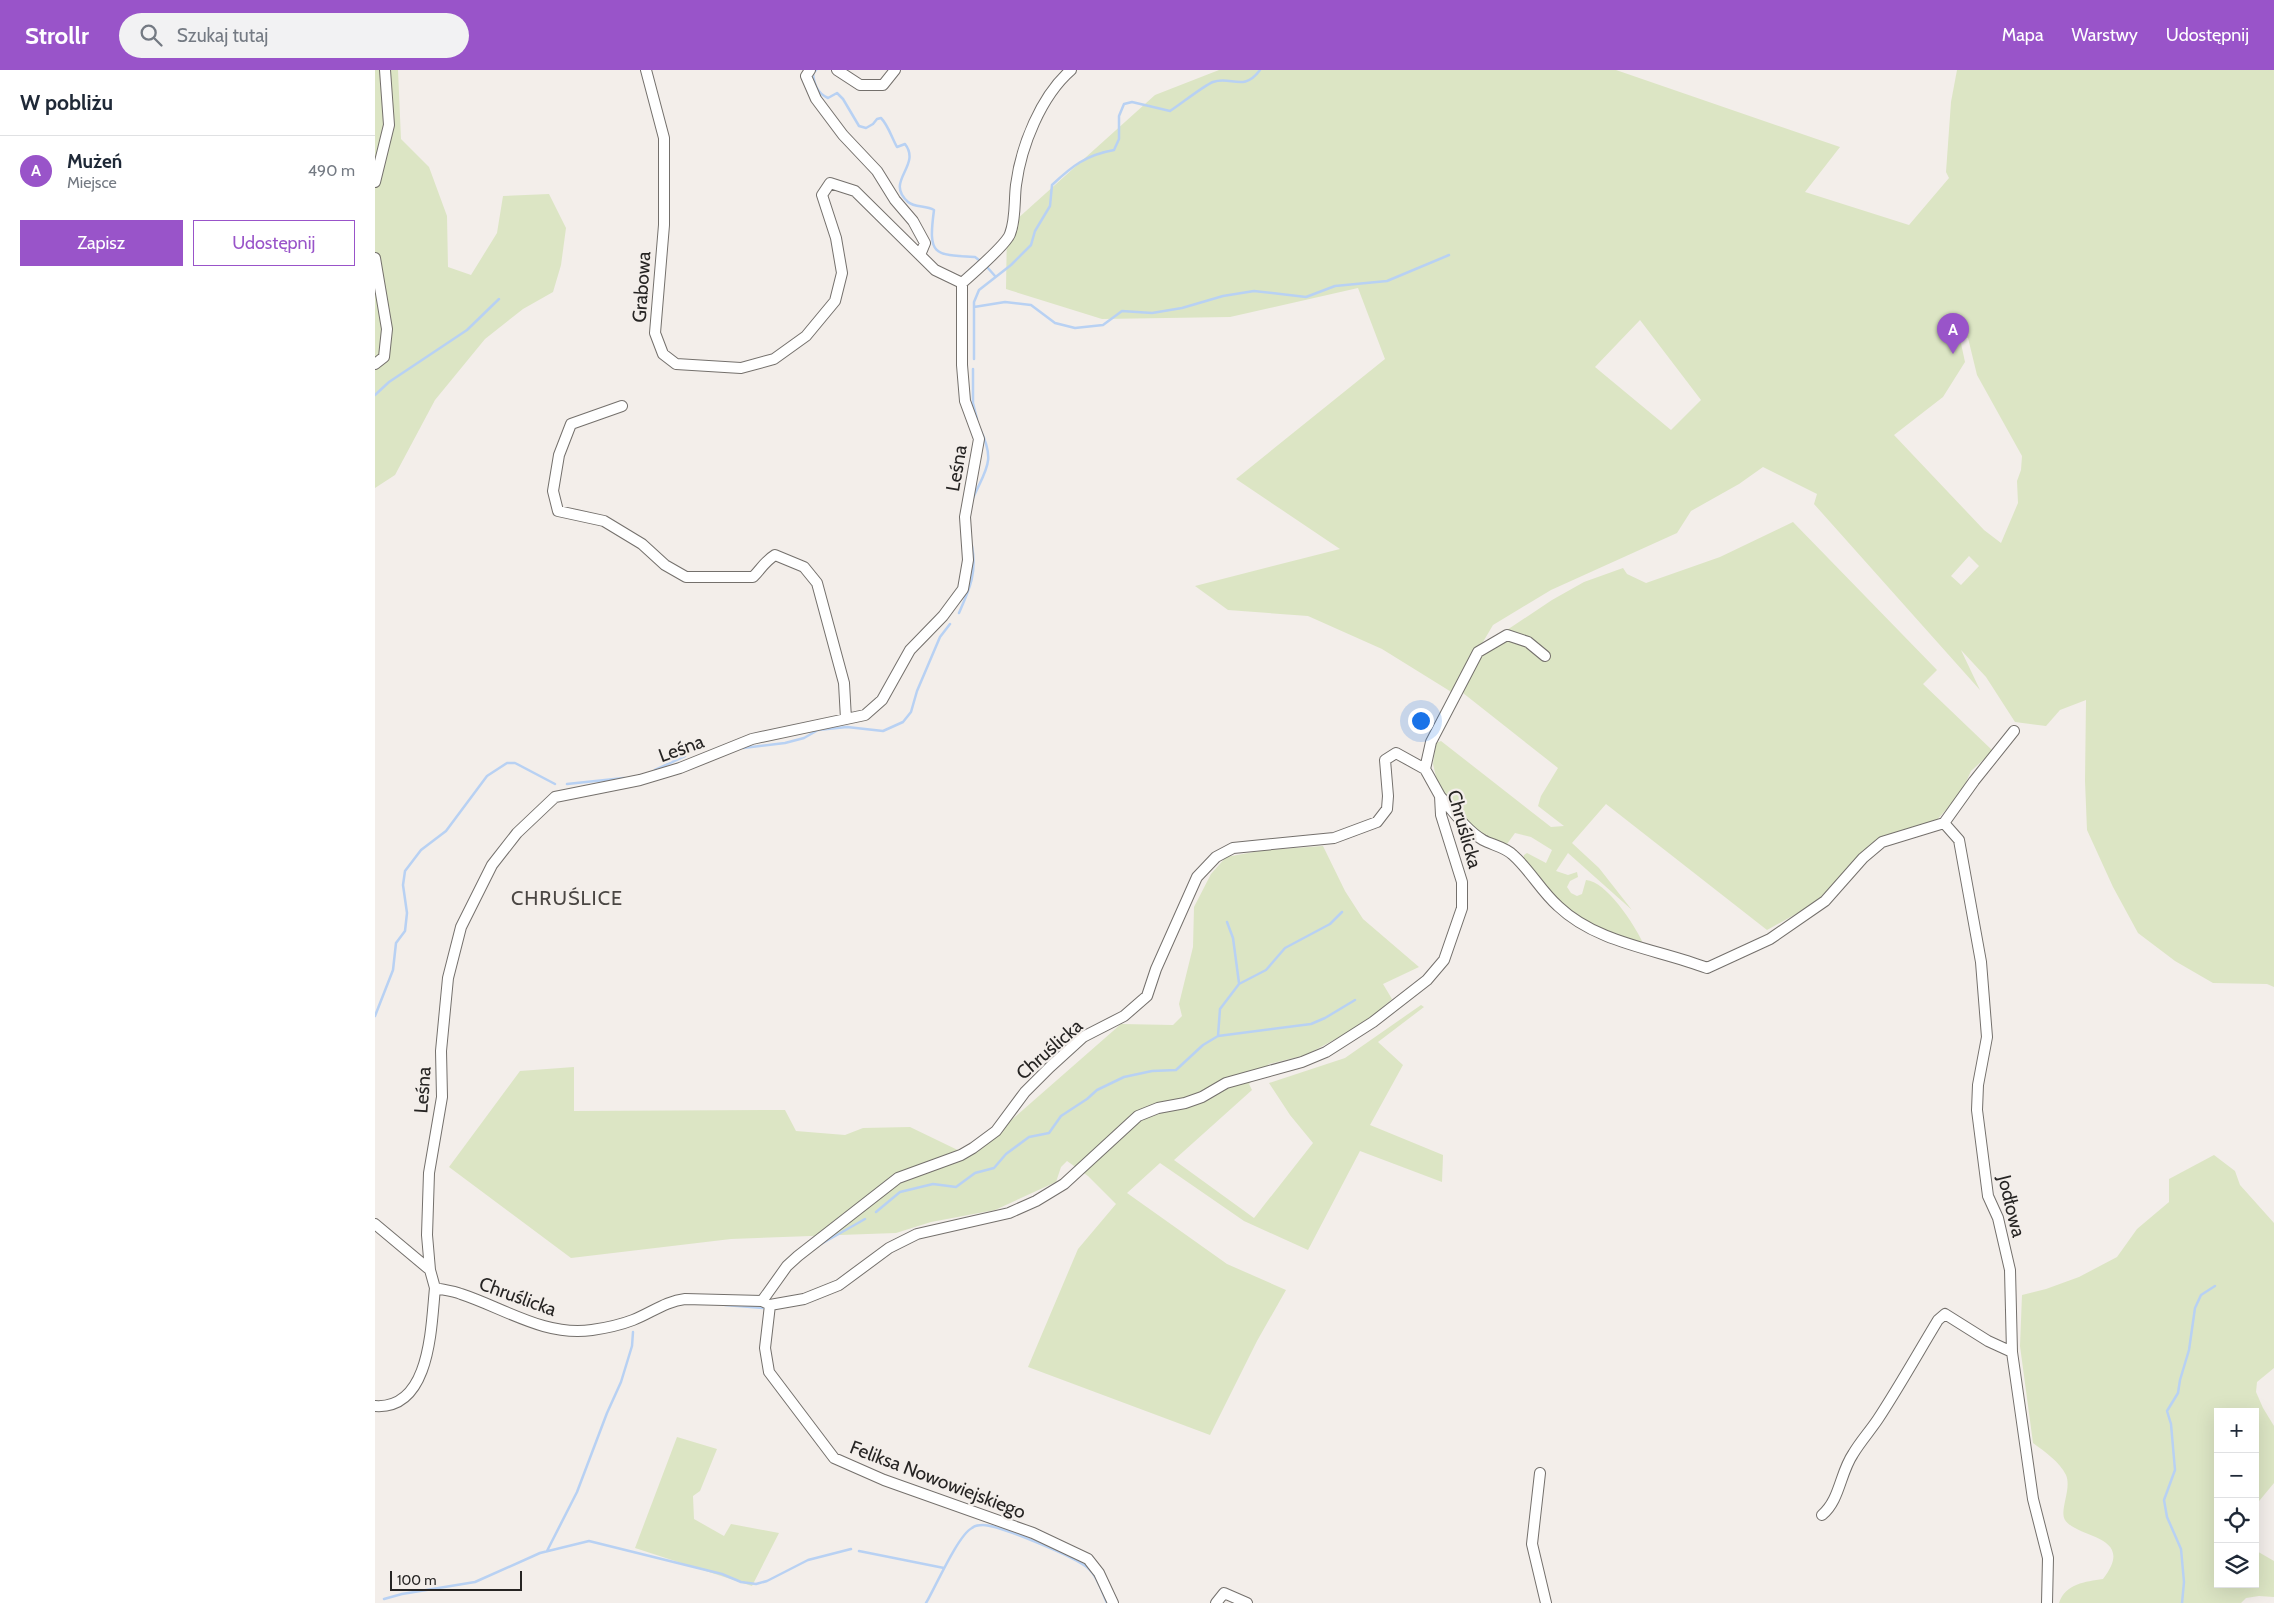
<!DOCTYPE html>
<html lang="pl">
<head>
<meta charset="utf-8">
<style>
  body { margin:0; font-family:Cabin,sans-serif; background:#f2f2f3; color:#1f2937 }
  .controls { position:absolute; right:15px; bottom:15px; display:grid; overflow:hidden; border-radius:0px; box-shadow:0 5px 20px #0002 }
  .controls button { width:45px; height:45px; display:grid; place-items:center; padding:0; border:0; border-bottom:1px solid #e0e1e3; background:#fff; color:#1f2937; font:25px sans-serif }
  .scale { position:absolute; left:15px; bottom:12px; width:132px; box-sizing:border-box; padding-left:5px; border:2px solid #262423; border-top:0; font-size:14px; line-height:18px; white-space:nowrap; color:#262423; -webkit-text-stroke:4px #f3eeea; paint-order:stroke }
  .you { position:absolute; left:1045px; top:650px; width:18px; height:18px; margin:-12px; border:4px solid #fff; border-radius:50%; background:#1a73e8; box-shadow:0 0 0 8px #1a73e833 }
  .badge { display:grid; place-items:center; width:32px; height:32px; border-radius:50%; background:#9954c9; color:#fff; font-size:16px; font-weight:700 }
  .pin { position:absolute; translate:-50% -41px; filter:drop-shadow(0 1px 2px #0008) }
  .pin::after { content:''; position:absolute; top:26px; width:18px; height:15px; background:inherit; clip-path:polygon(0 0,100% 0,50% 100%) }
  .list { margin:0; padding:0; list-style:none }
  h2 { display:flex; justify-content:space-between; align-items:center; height:65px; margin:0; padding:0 20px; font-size:21px }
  h2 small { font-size:16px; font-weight:400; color:#747a83 }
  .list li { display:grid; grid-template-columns:32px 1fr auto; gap:15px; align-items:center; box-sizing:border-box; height:70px; padding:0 20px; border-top:1px solid #e0e1e3 }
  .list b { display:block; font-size:19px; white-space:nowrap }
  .list p { margin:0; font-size:16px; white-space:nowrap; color:#747a83 }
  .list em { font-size:16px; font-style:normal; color:#747a83 }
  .actions { display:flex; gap:10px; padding:15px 20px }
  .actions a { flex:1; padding:11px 0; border:1px solid #9954c9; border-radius:0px; text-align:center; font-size:18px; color:#9954c9 }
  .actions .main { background:#9954c9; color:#fff }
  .icon { flex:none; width:28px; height:28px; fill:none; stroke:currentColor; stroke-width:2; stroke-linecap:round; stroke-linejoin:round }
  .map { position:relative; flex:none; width:1899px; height:1533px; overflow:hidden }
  header { display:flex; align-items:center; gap:30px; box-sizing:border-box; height:70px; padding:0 25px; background:#9954c9; color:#fff }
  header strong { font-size:24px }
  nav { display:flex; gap:28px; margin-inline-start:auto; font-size:18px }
  .search { width:350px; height:45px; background:#f2f2f3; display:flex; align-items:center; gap:12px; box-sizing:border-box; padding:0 18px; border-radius:28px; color:#747a83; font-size:19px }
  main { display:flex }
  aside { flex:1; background:#fff }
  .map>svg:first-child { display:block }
</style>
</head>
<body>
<header>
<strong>Strollr</strong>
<div class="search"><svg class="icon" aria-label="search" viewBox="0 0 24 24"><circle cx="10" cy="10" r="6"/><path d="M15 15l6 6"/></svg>Szukaj tutaj</div>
<nav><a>Mapa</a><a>Warstwy</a><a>Udostępnij</a></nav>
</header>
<main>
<aside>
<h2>W pobliżu<small></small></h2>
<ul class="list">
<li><span class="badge">A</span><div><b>Mużeń</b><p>Miejsce</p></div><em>490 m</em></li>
</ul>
<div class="actions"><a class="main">Zapisz</a><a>Udostępnij</a></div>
</aside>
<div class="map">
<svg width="1899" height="1533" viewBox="0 0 1899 1533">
  <rect width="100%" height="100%" fill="#f3eeea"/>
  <path fill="#dce5c4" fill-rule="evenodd" d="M 0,0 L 23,0 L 26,69 L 54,97 L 72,146 L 73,197 L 96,205 L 122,163 L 128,126 L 174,124 L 191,158 L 186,195 L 178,222 L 148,239 L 110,269 L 60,330 L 20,405 L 0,418 Z
    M 844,0 L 1241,0 L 1465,77 L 1430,122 L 1534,155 L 1574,108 L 1571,102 L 1576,32 L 1582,0 L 1899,0 L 1899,917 L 1892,914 L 1838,913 L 1800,891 L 1763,863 L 1738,817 L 1712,760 L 1710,711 L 1711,630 L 1685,640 L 1671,656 L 1640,652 L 1611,607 L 1586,580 L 1605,620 L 1439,434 L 1442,424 L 1388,397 L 1364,414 L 1316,441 L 1302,463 L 1176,520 L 1118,555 L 1078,623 L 1007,579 L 933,546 L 853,540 L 820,516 L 965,479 L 861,409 L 1010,289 L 983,218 L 855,247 L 727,249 L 631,219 L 632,158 L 780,25 ZM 1265,250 L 1326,330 L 1296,360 L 1220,297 ZM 1584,264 L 1593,268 L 1602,305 L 1647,386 L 1646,400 L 1642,411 L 1643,433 L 1626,473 L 1609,460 L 1519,365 L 1568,327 L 1590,292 ZM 1594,486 L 1604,496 L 1586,515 L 1576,506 Z
    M 1418,452 L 1562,600 L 1548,614 L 1618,681 L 1596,701 L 1586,723 L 1560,752 L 1536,760 L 1510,765 L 1479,791 L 1455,825 L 1392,860 L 1231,734 L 1197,773 L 1224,798 L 1257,840 L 1193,783 L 1181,801 L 1193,805 L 1202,802 L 1203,807 L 1195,811 L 1192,817 L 1196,823 L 1202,826 L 1207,824 L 1211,810 C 1231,811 1259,854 1267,871 L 1265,875 C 1240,864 1211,854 1189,836 C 1173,823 1161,806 1148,790 L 1149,785 L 1152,783 L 1171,793 L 1177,780 L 1156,767 L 1140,763 L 1132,774 L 1113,769 L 1084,744 L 1062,711 L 1058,694 L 1061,673 L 1066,671 L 1176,757 L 1189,756 L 1163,736 L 1166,726 L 1183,698 L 1088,623 L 1104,588 L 1123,566 L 1177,530 L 1209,512 L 1248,498 L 1252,504 L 1271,513 L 1345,487 Z
    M 948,776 L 970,821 L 988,849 L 1044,897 L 1008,914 L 1017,929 L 990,953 L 931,985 L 894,994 L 874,1014 L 877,1020 L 799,1090 L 879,1148 L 938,1073 L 915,1045 L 894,1013 L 970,988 L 1046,935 L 1049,937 L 1003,972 L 1028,995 L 995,1055 L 1068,1085 L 1067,1112 L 985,1081 L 933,1180 L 869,1151 L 785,1093 L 752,1123 L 852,1194 L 911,1220 L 882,1271 L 835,1365 L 653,1297 L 703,1179 L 741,1134 L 713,1106 L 692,1091 L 686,1097 L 681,1112 L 620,1140 L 556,1152 L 521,1163 L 356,1169 L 196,1188 L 74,1097 L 145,1001 L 199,997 L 199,1041 L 410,1040 L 421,1061 L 470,1065 L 488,1058 L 535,1057 L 593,1085 L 632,1054 L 746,954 L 798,955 L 807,946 L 804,934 L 818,877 L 819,837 L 836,804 L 851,787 L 890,780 Z
    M 1839,1085 L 1860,1101 L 1865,1115 L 1899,1153 L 1899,1298 L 1882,1312 L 1881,1322 L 1888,1338 L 1899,1356 L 1899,1413 L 1880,1436 L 1880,1342 L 1843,1342 L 1843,1514 L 1880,1514 L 1880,1480 L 1899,1491 L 1899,1527 L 1884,1526 L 1871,1528 L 1866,1533 L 1684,1533 C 1691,1513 1710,1512 1728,1509 C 1762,1465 1703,1469 1690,1450 C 1684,1440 1697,1419 1691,1405 C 1685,1392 1669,1381 1658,1373 L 1645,1276 L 1647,1225 L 1671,1219 L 1704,1207 L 1742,1187 L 1762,1159 L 1794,1132 L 1794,1109 Z
    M 302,1367 L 342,1379 L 325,1421 L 318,1426 L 319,1449 L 349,1466 L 356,1454 L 404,1463 L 377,1516 L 260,1478 Z"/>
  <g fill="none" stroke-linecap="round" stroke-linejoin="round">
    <path stroke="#b8d1f3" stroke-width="2.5" d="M 441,0 L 438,3 C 439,14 442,23 453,28 L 462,23 L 468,29 L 484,56 L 491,58 L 498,54 L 502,49 L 506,48 C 513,55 517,68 522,77 L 530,74 C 547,96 509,111 533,132 C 540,138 551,135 559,140 C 553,185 558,185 600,187 L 604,190
      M 612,197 L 620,206
      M 599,237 L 630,232 L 656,235 L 680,253 L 700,258 L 728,255 L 747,241 L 777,243 L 807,238 L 848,226 L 879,221 L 931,227 L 960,216 L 1012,211 L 1074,185
      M 599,289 L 599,232 L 604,220 L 636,195 L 656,175 L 660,161 L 675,136 L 677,115 C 697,96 711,85 739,80 L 744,69 L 744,46 L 749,34 L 757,32 L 795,41 C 806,34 828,16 838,12 C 856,5 868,23 885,0
      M 598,299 L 598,333 L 602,349
      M 0,325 L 14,312 L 92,260 L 124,229
      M 598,428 C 611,399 621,391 605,359
      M 584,543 C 595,518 602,503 597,476
      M 368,678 L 410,673 L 429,668 L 443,660 L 472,657 L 508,661 L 528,652 L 536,642 L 542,621 L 565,567 L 575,554
      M 280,700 L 310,686
      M 192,714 L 249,708
      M 852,852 L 858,868 L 864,913
      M 0,946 L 18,900 L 21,873 L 30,861 L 32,843 L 28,815 L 30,801 L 46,780 L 71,761 L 112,706 L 132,693 L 140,693 L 180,714
      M 843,966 L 936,954 L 950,948 L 980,930
      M 501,1142 L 525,1122 L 558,1114 L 581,1117 L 600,1103 L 619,1098 L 631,1084 L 654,1067 L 674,1063 L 686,1046 L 712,1029 L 722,1020 L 749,1007 L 777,1001 L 801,1000 L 828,975 L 843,966 L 845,939 L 864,914 L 891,900 L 910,878 L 955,854 L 967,842
      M 446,1174 L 490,1149
      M 350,1235 L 388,1238
      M 172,1481 L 202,1422 L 232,1343 L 246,1312 L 257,1276 L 258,1262
      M 484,1481 L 569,1498
      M 9,1529 L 27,1524 L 100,1512 L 165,1483 L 214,1471 L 347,1504 L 366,1512 L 381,1514 L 392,1511 L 433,1490 L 476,1479
      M 551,1533 C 560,1518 583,1465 597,1458 C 599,1456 605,1455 608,1455 C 624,1455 703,1488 714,1499 C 723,1507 727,1522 732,1533
      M 1807,1533 L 1809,1512 L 1806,1479 L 1792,1447 L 1789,1430 L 1800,1400 L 1796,1354 L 1792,1341 L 1803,1323 L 1805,1310 L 1814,1280 L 1820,1238 L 1826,1225 L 1840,1216"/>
    <defs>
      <path id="street" d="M 435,0 L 431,6 L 441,29 L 468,65 L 502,101 L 520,130 L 538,151 L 550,173 L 545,185
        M 462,0 L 485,15 L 508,15 L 520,0
        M 0,112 L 14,55 L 10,0
        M 0,188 L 12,259 L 9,287 L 0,294
        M 587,213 C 597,204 631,175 635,164 C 641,149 639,130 641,115 C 646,76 666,26 696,0
        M 247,336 L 196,354 L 184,385 L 178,421 L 183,441 L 229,451 L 267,474 L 290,495 L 311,507 L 378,507 C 386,499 390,491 400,485 L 429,497 L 442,513 L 469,613 L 471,649
        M 1050,699 L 1056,672 L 1103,582 L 1132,565 L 1153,572 L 1170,586
        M 1065,726 C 1078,741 1091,760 1108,770 C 1117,775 1130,777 1138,785 C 1155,800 1166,821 1183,836 C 1223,874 1283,879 1332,898 L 1395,869 L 1450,831 L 1488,788 L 1507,772 L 1569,753 L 1599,711 L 1639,661
        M 1569,753 L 1584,770 L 1606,892 L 1612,967 L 1603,1015 L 1602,1040 L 1613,1126 L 1623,1148 L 1635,1200 L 1637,1282 L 1658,1429 L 1673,1488 L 1672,1533
        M 0,1154 L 55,1200
        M 60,1218 L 55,1200 L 52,1165 L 54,1103 L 67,1027 L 66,981 L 73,908 L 86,857 L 117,795 L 142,763 L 180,727 L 265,710 L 305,698 L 377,669 L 490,645 L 507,630 L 535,580 L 568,546 L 588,519 L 593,490 L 590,447 L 604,369 L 590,331 L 587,295 L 587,213 L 560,200 L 480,121 L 455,113 L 447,125 L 461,168 L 467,203 L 460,231 L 431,266 L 399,289 L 366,298 L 301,294 L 288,284 L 280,263 L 289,155 L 289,68 L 271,0
        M 395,1235 L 390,1278 L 394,1302 L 459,1388 L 509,1410 L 658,1463 L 713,1489 L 724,1503 L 738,1533
        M 0,1336 C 56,1340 56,1256 60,1218 C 69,1220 78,1221 86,1224 C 129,1238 170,1267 217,1260 C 231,1258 245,1255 258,1250 C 276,1243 291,1231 310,1229 L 387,1231 L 395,1235 L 429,1229 L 464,1215 L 514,1178 L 542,1164 L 634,1143 L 661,1131 L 689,1114 L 763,1046 L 783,1038 L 810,1033 L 827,1027 L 851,1013 L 927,992 L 951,982 L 998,952 L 1052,910 L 1069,890 L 1087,838 L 1087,812 L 1066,745 L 1065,726 L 1050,699 L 1021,683 L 1010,690 L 1013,726 L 1012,739 L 1002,752 L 959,768 L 858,778 L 841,787 L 822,807 L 781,899 L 772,926 L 749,946 L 708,967 L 675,997 L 650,1022 L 621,1061 L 598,1078 L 586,1085 L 523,1108 L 423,1186 L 412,1196 L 387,1231
        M 1165,1403 L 1157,1474 L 1171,1533
        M 1447,1445 C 1465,1430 1465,1403 1478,1384 C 1485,1372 1495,1361 1503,1349 C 1524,1317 1543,1283 1563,1250 L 1570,1244 L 1613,1271 L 1637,1282
        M 841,1533 L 849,1523 L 872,1533"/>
    </defs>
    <use href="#street" stroke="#74706c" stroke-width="12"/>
    <use href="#street" stroke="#fff" stroke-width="10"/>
  </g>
  <g text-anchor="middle" stroke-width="4.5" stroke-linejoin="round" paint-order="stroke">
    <g font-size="19" fill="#262423" stroke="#f3eeea">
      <text transform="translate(266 217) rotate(-86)" y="7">Grabowa</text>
      <text transform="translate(581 398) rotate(-80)" y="7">Leśna</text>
      <text transform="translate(306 678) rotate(-20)" y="7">Leśna</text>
      <text transform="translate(1090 759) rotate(74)" y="7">Chruślicka</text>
      <text transform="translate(674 979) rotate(-41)" y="7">Chruślicka</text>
      <text transform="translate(47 1020) rotate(-86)" y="7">Leśna</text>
      <text transform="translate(1637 1136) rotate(76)" y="7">Jodłowa</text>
      <text transform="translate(143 1226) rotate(20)" y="7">Chruślicka</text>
      <text transform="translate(563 1409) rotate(21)" y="7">Feliksa Nowowiejskiego</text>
    </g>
    <g font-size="20" letter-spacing="1" fill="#4a4643" stroke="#f3eeea">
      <text x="192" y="835">CHRUŚLICE</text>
    </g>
  </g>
</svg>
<div class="controls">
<button>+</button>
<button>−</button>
<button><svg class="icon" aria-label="locate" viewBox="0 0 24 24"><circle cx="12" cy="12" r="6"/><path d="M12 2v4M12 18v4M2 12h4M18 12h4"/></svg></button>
<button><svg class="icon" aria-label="layers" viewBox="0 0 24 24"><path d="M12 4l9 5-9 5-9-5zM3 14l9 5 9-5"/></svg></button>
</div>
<div class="scale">100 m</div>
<div class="you"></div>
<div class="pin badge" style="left:1578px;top:284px">A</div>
</div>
</main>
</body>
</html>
